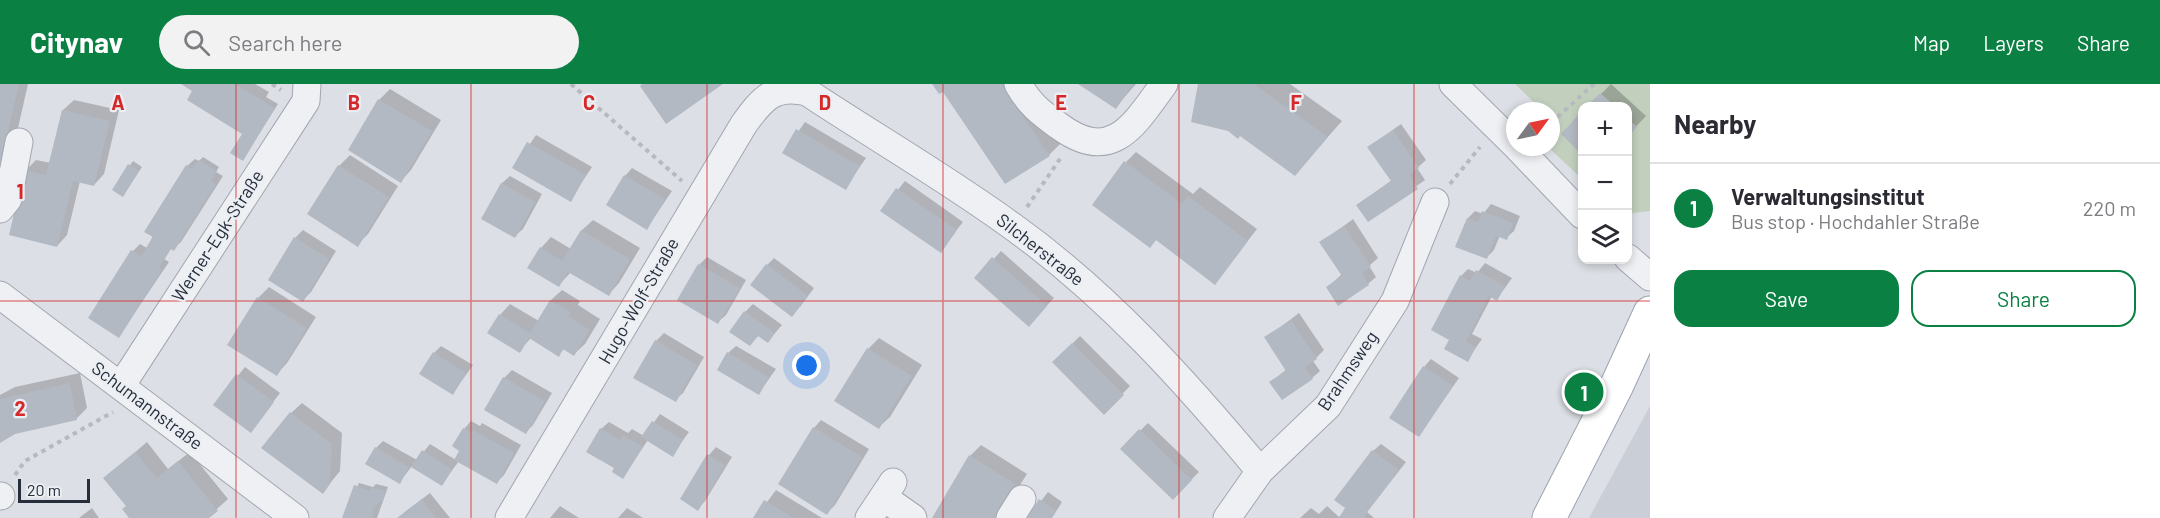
<!DOCTYPE html>
<html lang="en">
<head>
<meta charset="utf-8">
<style>
  body { margin:0; font-family:Barlow,sans-serif; background:#f2f2f3; color:#2b2b33 }
  .controls { position:absolute; right:18px; top:18px; display:grid; overflow:hidden; border-radius:12px; box-shadow:0 3px 9px #0003 }
  .controls button { width:54px; height:54px; display:grid; place-items:center; padding:0; border:0; border-bottom:2px solid #e1e1e2; background:#fff; color:#2b2b33; font:30px sans-serif }
  .compass { position:absolute; left:1506px; top:18px; width:54px; height:54px; border-radius:50%; background:#fff; box-shadow:0 3px 9px #0003; rotate:57deg }
  .scale { position:absolute; left:18px; bottom:15px; width:72px; box-sizing:border-box; padding-left:6px; border:3px solid #262e3b; border-top:0; font-size:16px; line-height:21px; white-space:nowrap; color:#262e3b; -webkit-text-stroke:4px #ebeef3; paint-order:stroke }
  .you { position:absolute; left:807px; top:282px; width:21px; height:21px; margin:-15px; border:4px solid #fff; border-radius:50%; background:#1a73e8; box-shadow:0 0 0 9px #1a73e833 }
  .badge { display:grid; place-items:center; width:39px; height:39px; border-radius:50%; background:#0b8043; color:#fff; font-size:20px; font-weight:700 }
  .pin { position:absolute; translate:-50% -50%; border:3px solid #fff; box-shadow:0 2px 6px #0006 }
  .list { margin:0; padding:0; list-style:none }
  h2 { display:flex; justify-content:space-between; align-items:center; height:78px; margin:0; padding:0 24px; font-size:26px }
  h2 small { font-size:20px; font-weight:400; color:#7c7c81 }
  .list li { display:grid; grid-template-columns:39px 1fr auto; gap:18px; align-items:center; box-sizing:border-box; height:90px; padding:0 24px; border-top:2px solid #e1e1e2 }
  .list b { display:block; font-size:22px; white-space:nowrap }
  .list p { margin:0; font-size:20px; white-space:nowrap; color:#7c7c81 }
  .list em { font-size:20px; font-style:normal; color:#7c7c81 }
  .actions { display:flex; gap:12px; padding:18px 24px }
  .actions a { flex:1; padding:14px 0; border:2px solid #0b8043; border-radius:18px; text-align:center; font-size:21px; color:#0b8043 }
  .actions .main { background:#0b8043; color:#fff }
  .icon { flex:none; width:33px; height:33px; fill:none; stroke:currentColor; stroke-width:2; stroke-linecap:round; stroke-linejoin:round }
  .map { position:relative; flex:none; width:1650px; height:434px; overflow:hidden }
  header { display:flex; align-items:center; gap:36px; box-sizing:border-box; height:84px; padding:0 30px; background:#0b8043; color:#fff }
  header strong { font-size:28px }
  nav { display:flex; gap:33px; margin-inline-start:auto; font-size:21px }
  .search { width:420px; height:54px; background:#f2f2f3; display:flex; align-items:center; gap:15px; box-sizing:border-box; padding:0 21px; border-radius:33px; color:#7c7c81; font-size:22px }
  main { display:flex }
  aside { flex:1; background:#fff }
  .map>svg:first-child { display:block }
</style>
</head>
<body>
<header>
<strong>Citynav</strong>
<div class="search"><svg class="icon" aria-label="search" viewBox="0 0 24 24"><circle cx="10" cy="10" r="6"/><path d="M15 15l6 6"/></svg>Search here</div>
<nav><a>Map</a><a>Layers</a><a>Share</a></nav>
</header>
<main>
<div class="map">
<svg width="1650" height="434" viewBox="0 0 1650 434">
  <rect width="100%" height="100%" fill="#dcdfe5"/>
  <path fill="#caced7" d="M 1650,322 L 1650,434 L 1589,434 Z"/>
  <path fill="#c2cfbd" d="M 1515,0 L 1650,0 L 1650,127 L 1633,129 L 1628,127 L 1628,22 L 1582,22 L 1582,95 L 1548,63 L 1551,63 L 1551,27 L 1543,27 Z"/>
  <path fill="#0003" d="M 0,0 L 28,0 L 13,66 L 0,79 Z
    M 184,0 L 255,0 L 269,8 L 266,13 L 278,20 L 243,75 L 248,43 L 198,1 Z
    M 934,0 L 1023,0 L 1062,58 L 1049,71 Z
    M 1081,0 L 1136,0 L 1116,23 Z
    M 1200,0 L 1290,0 L 1342,37 L 1295,90 Z
    M 1611,0 L 1646,32 L 1628,51 L 1628,22 L 1589,22 Z
    M 390,5 L 441,36 L 411,86 L 401,97 L 379,16 Z
    M 74,16 L 119,26 L 104,90 L 94,101 L 80,97 L 67,151 L 57,162 L 26,86 L 36,76 L 51,79 L 63,26 Z
    M 1582,29 L 1582,69 L 1563,50 Z
    M 805,38 L 866,74 L 845,104 L 784,68 Z
    M 1401,40 L 1426,76 L 1417,84 L 1425,96 L 1369,136 L 1358,121 L 1392,96 L 1369,63 Z
    M 536,51 L 592,83 L 570,116 L 514,84 Z
    M 1136,68 L 1193,110 L 1200,103 L 1257,145 L 1215,199 L 1126,78 Z
    M 350,71 L 398,102 L 368,150 L 357,161 L 339,82 Z
    M 203,73 L 219,83 L 216,88 L 223,92 L 181,158 L 173,165 L 171,164 L 164,175 L 169,178 L 119,252 L 133,167 L 140,160 L 147,164 L 187,82 L 195,75 L 199,77 Z
    M 133,77 L 142,83 L 126,107 L 114,105 Z
    M 632,84 L 672,107 L 647,144 L 625,92 Z
    M 510,92 L 542,110 L 523,145 L 515,152 L 483,135 L 502,99 Z
    M 905,97 L 963,138 L 940,167 L 882,126 Z
    M 1491,120 L 1520,132 L 1514,147 L 1506,154 L 1500,151 L 1494,166 L 1486,174 L 1468,134 L 1475,127 L 1483,130 Z
    M 1353,135 L 1378,174 L 1369,182 L 1376,193 L 1368,200 L 1328,203 L 1342,190 L 1321,159 Z
    M 593,136 L 640,164 L 619,199 L 609,210 L 571,188 L 559,201 L 541,164 L 551,153 L 571,165 L 582,146 Z
    M 303,146 L 336,167 L 311,208 L 303,216 L 295,154 Z
    M 1001,167 L 1054,214 L 1036,233 L 976,194 Z
    M 707,173 L 746,196 L 726,231 L 718,238 L 699,181 Z
    M 774,174 L 814,204 L 800,223 L 767,181 Z
    M 1485,179 L 1512,194 L 1497,215 L 1492,212 L 1472,250 L 1482,255 L 1467,276 L 1451,255 L 1461,192 L 1468,185 L 1477,189 Z
    M 269,203 L 316,233 L 287,279 L 277,290 L 258,214 Z
    M 562,206 L 580,217 L 578,221 L 600,235 L 585,260 L 574,270 L 565,264 L 558,271 L 531,254 L 519,267 L 500,231 L 510,220 L 539,237 L 551,216 Z
    M 753,220 L 782,241 L 768,257 L 759,251 L 750,260 L 745,228 Z
    M 1299,229 L 1324,266 L 1313,277 L 1320,287 L 1312,294 L 1271,298 L 1287,285 L 1266,254 Z
    M 664,249 L 704,273 L 683,309 L 675,316 L 656,257 Z
    M 1080,252 L 1130,302 L 1104,329 L 1054,278 Z
    M 879,254 L 922,281 L 890,333 L 879,343 L 836,317 L 868,265 Z
    M 441,262 L 473,281 L 453,309 L 434,269 Z
    M 736,262 L 776,285 L 759,309 L 728,269 Z
    M 1431,275 L 1459,294 L 1419,351 L 1424,283 Z
    M 245,283 L 280,309 L 251,347 L 215,320 Z
    M 512,286 L 552,309 L 533,341 L 526,348 L 504,294 Z
    M 80,289 L 87,324 L 76,335 L 15,348 L 0,357 L 0,311 L 15,303 Z
    M 302,319 L 342,349 L 340,387 L 323,408 L 291,329 Z
    M 660,330 L 689,348 L 672,371 L 648,356 L 623,393 L 616,384 L 601,345 L 609,338 L 628,349 L 632,345 L 644,352 Z
    M 821,336 L 869,365 L 835,421 L 827,429 L 814,344 Z
    M 471,337 L 480,342 L 482,339 L 521,361 L 504,391 L 496,399 L 459,377 L 442,400 L 412,382 L 399,399 L 376,364 L 383,357 L 417,376 L 430,360 L 456,376 L 461,366 L 464,345 Z
    M 1148,339 L 1199,388 L 1173,414 L 1122,365 Z
    M 147,358 L 168,385 L 190,368 L 228,415 L 207,434 L 131,434 L 128,422 L 105,394 Z
    M 1381,360 L 1406,378 L 1367,428 L 1374,434 L 1300,434 L 1311,424 L 1319,430 L 1327,422 L 1339,433 L 1347,424 L 1373,367 Z
    M 981,361 L 1027,390 L 999,434 L 935,434 L 970,372 Z
    M 716,363 L 732,373 L 705,417 L 698,425 L 682,415 L 709,371 Z
    M 359,399 L 373,403 L 376,400 L 388,403 L 377,434 L 343,434 Z
    M 776,406 L 822,434 L 755,434 Z
    M 1048,408 L 1062,418 L 1052,434 L 1028,434 Z
    M 430,409 L 450,434 L 399,434 L 406,427 Z
    M 560,422 L 579,434 L 550,434 Z
    M 92,424 L 99,434 L 79,434 Z
    M 627,424 L 643,434 L 618,434 Z"/>
  <path fill="#b3b9c2" d="M 0,0 L 19,0 L 1,78 L 0,78 Z
    M 181,0 L 235,0 L 275,24 L 243,77 L 230,69 L 242,50 L 187,16 L 192,7 Z
    M 642,0 L 723,0 L 666,40 L 640,2 Z
    M 932,0 L 1001,0 L 1050,72 L 1005,100 L 943,8 L 939,10 Z
    M 1078,0 L 1133,0 L 1116,25 Z
    M 1198,0 L 1254,0 L 1328,53 L 1295,92 L 1240,52 L 1238,55 L 1228,47 L 1191,38 Z
    M 1600,9 L 1615,22 L 1587,22 Z
    M 378,15 L 432,47 L 401,99 L 348,66 Z
    M 62,26 L 110,37 L 94,102 L 73,97 L 57,163 L 9,151 L 24,86 L 46,91 Z
    M 1582,27 L 1582,71 L 1561,50 Z
    M 1628,35 L 1637,43 L 1628,53 Z
    M 796,45 L 860,82 L 846,106 L 782,69 Z
    M 1393,46 L 1419,84 L 1409,91 L 1418,105 L 1368,138 L 1356,121 L 1391,97 L 1367,63 Z
    M 527,58 L 586,91 L 571,118 L 512,84 Z
    M 199,76 L 217,87 L 211,97 L 216,100 L 174,167 L 171,165 L 159,184 L 162,186 L 119,254 L 88,234 L 131,166 L 141,172 L 153,153 L 144,148 L 186,81 L 192,85 Z
    M 1124,77 L 1182,120 L 1188,112 L 1248,157 L 1215,201 L 1156,156 L 1150,164 L 1092,121 Z
    M 128,80 L 139,87 L 123,113 L 112,106 Z
    M 338,81 L 389,113 L 358,163 L 307,130 Z
    M 624,91 L 665,115 L 647,146 L 606,121 Z
    M 501,99 L 535,118 L 515,154 L 481,135 Z
    M 896,104 L 957,146 L 941,169 L 880,127 Z
    M 1482,127 L 1513,139 L 1507,156 L 1496,152 L 1487,175 L 1455,163 L 1467,134 L 1478,138 Z
    M 1344,142 L 1371,183 L 1362,189 L 1369,201 L 1338,222 L 1326,203 L 1342,192 L 1319,158 Z
    M 581,146 L 630,175 L 609,212 L 568,188 L 559,203 L 527,184 L 540,163 L 562,177 Z
    M 294,153 L 329,175 L 303,218 L 268,196 Z
    M 992,173 L 1047,222 L 1029,243 L 974,194 Z
    M 698,180 L 740,204 L 718,240 L 677,216 Z
    M 766,180 L 808,212 L 792,233 L 750,201 Z
    M 1476,186 L 1505,202 L 1497,217 L 1489,212 L 1466,258 L 1476,263 L 1468,278 L 1444,265 L 1449,256 L 1431,246 L 1460,191 L 1470,197 Z
    M 257,213 L 307,244 L 277,292 L 227,261 Z
    M 550,216 L 571,228 L 568,232 L 590,246 L 574,272 L 563,265 L 559,273 L 529,254 L 520,269 L 487,249 L 499,230 L 530,249 Z
    M 744,227 L 775,249 L 768,259 L 758,252 L 750,262 L 729,248 Z
    M 1291,236 L 1317,275 L 1305,283 L 1313,295 L 1282,316 L 1269,298 L 1286,287 L 1264,253 Z
    M 655,256 L 697,281 L 676,318 L 633,294 Z
    M 1072,259 L 1124,311 L 1104,331 L 1052,278 Z
    M 867,264 L 912,292 L 879,345 L 834,317 Z
    M 433,268 L 466,289 L 453,311 L 419,290 Z
    M 727,268 L 769,293 L 759,311 L 717,286 Z
    M 1423,282 L 1453,302 L 1419,353 L 1389,334 Z
    M 236,290 L 274,318 L 251,349 L 213,321 Z
    M 503,293 L 545,317 L 526,350 L 484,326 Z
    M 70,299 L 77,336 L 15,350 L 0,359 L 0,315 Z
    M 290,328 L 332,360 L 330,400 L 323,410 L 261,364 Z
    M 652,337 L 683,356 L 673,373 L 641,353 Z
    M 813,343 L 862,373 L 827,431 L 778,400 Z
    M 463,344 L 472,349 L 473,346 L 514,369 L 497,400 L 454,376 L 459,367 L 452,362 Z
    M 600,344 L 620,356 L 623,351 L 643,363 L 623,395 L 612,388 L 614,384 L 586,368 Z
    M 1139,345 L 1192,396 L 1173,416 L 1120,365 Z
    M 375,363 L 409,383 L 400,400 L 365,380 Z
    M 422,366 L 452,386 L 442,402 L 411,383 Z
    M 1372,366 L 1399,386 L 1364,432 L 1366,434 L 1339,434 L 1345,424 L 1334,416 Z
    M 135,368 L 157,394 L 178,377 L 218,427 L 209,434 L 129,434 L 122,425 L 126,422 L 103,394 Z
    M 707,370 L 725,381 L 698,427 L 680,415 Z
    M 969,371 L 1017,401 L 997,434 L 932,434 Z
    M 354,401 L 370,407 L 371,403 L 385,407 L 383,416 L 374,423 L 372,434 L 342,434 Z
    M 422,415 L 436,434 L 397,434 Z
    M 1039,415 L 1056,426 L 1051,434 L 1027,434 Z
    M 764,416 L 794,434 L 753,434 Z"/>
  <g fill="none" stroke-linecap="round" stroke-linejoin="round">
    <defs>
      <path id="minor" d="M 1018,0 C 1030,21 1040,28 1059,42 C 1112,81 1134,41 1164,0
        M 1453,0 L 1515,61
        M 1517,63 L 1582,131
        M 0,125 L 8,115 L 19,58
        M 1628,174 L 1650,193
        M 0,211 L 295,434
        M 121,302 L 306,17 L 307,0
        M 0,412 L 1,412
        M 883,413 L 913,434
        M 509,434 L 744,40 C 762,15 774,0 807,8 C 875,53 946,94 1012,142 C 1107,210 1186,298 1260,387
        M 869,434 L 893,398
        M 1010,434 L 1022,415
        M 1227,434 L 1260,387 L 1328,322 L 1395,217 L 1435,118"/>
      <path id="major" d="M 1549,434 L 1617,301 L 1650,229"/>
    </defs>
    <use href="#minor" stroke="#a2a6af" stroke-width="29"/>
    <use href="#major" stroke="#9ca4b0" stroke-width="35"/>
    <path stroke="#b6bac0" stroke-width="4" stroke-dasharray="4.5 4.5" stroke-linecap="butt" d="M 272,0 L 281,6
      M 571,0 L 682,97
      M 1551,39 L 1594,0
      M 1450,100 L 1480,63
      M 1027,123 L 1062,72
      M 15,391 L 25,377 L 113,328"/>
    <use href="#minor" stroke="#eef0f4" stroke-width="27"/>
    <use href="#major" stroke="#fff" stroke-width="33"/>
  </g>
  <path fill="none" stroke="#d62828" stroke-width="1.5" stroke-opacity="0.55" d="M 236,0 L 236,434M 471,0 L 471,434M 707,0 L 707,434M 943,0 L 943,434M 1179,0 L 1179,434M 1414,0 L 1414,434M 0,217 L 1650,217"/>
  <g text-anchor="middle" stroke-width="4.5" stroke-linejoin="round" paint-order="stroke">
    <g font-size="18" fill="#262e3b" stroke="#ebeef3">
      <text transform="translate(218 152) rotate(-57)" y="6">Werner-Egk-Straße</text>
      <text transform="translate(1040 166) rotate(38)" y="6">Silcherstraße</text>
      <text transform="translate(639 217) rotate(-60)" y="6">Hugo-Wolf-Straße</text>
      <text transform="translate(1348 287) rotate(-56)" y="6">Brahmsweg</text>
      <text transform="translate(147 322) rotate(37)" y="6">Schumannstraße</text>
    </g>
  </g>
  <g font-size="20" text-anchor="middle" font-weight="bold" fill="#d62828" stroke="#ebeef3" stroke-width="4.5" stroke-linejoin="round" paint-order="stroke">
    <text x="118" y="26">A</text>
    <text x="354" y="26">B</text>
    <text x="589" y="26">C</text>
    <text x="825" y="26">D</text>
    <text x="1061" y="26">E</text>
    <text x="1296" y="26">F</text>
    <text x="20" y="115">1</text>
    <text x="20" y="332">2</text>
  </g>
</svg>
<div class="controls">
<button>+</button>
<button>−</button>
<button><svg class="icon" aria-label="layers" viewBox="0 0 24 24"><path d="M12 4l9 5-9 5-9-5zM3 14l9 5 9-5"/></svg></button>
</div>
<svg class="compass" viewBox="-18 -18 36 36"><path d="M0-13l5 13h-10z" fill="#e53935"/><path d="M0 13l5-13h-10z" fill="#7c7c81"/></svg>
<div class="scale">20 m</div>
<div class="you"></div>
<div class="pin badge" style="left:1584px;top:308px">1</div>
</div>
<aside>
<h2>Nearby<small></small></h2>
<ul class="list">
<li><span class="badge">1</span><div><b>Verwaltungsinstitut</b><p>Bus stop · Hochdahler Straße</p></div><em>220 m</em></li>
</ul>
<div class="actions"><a class="main">Save</a><a>Share</a></div>
</aside>
</main>
</body>
</html>
